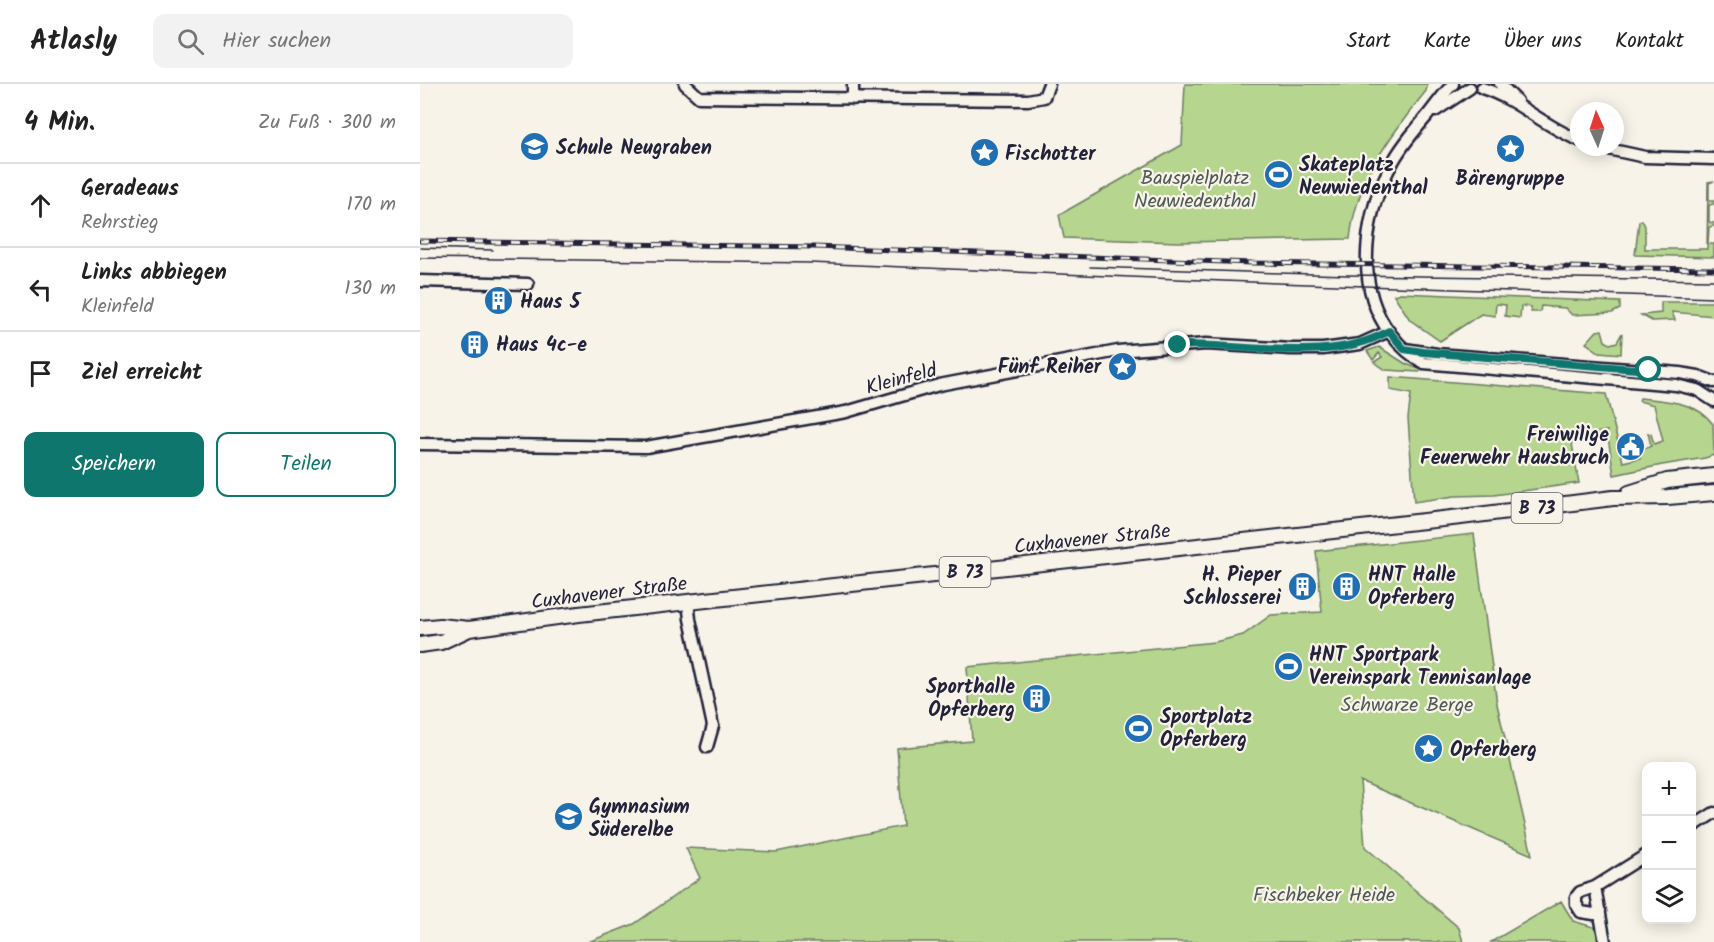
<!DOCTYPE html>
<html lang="de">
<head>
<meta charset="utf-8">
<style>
  body { margin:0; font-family:Kalam,sans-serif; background:#f2f2f2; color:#222 }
  .controls { position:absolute; right:18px; bottom:18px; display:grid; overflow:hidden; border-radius:12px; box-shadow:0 3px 15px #0003 }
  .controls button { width:54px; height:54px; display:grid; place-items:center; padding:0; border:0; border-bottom:2px solid #e0e0e0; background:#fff; color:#222; font:30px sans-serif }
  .compass { position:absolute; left:1150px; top:18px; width:54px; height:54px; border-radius:50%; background:#fff; box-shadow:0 3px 15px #0003; rotate:357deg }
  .stop { position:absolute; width:18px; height:18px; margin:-14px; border:4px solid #0f766e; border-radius:50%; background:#fff }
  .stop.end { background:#0f766e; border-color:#fff; box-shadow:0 2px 6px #0008 }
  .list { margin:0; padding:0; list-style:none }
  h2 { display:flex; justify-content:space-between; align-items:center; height:78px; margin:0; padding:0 24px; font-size:26px }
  h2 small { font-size:20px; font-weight:400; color:#767676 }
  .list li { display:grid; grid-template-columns:39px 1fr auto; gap:18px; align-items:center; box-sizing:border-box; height:84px; padding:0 24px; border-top:2px solid #e0e0e0 }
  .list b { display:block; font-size:22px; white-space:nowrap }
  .list p { margin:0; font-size:20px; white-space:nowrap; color:#767676 }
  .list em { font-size:20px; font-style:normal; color:#767676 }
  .actions { display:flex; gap:12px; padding:18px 24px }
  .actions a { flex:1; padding:14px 0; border:2px solid #0f766e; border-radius:12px; text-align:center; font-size:21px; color:#0f766e }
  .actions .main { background:#0f766e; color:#fff }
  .icon { flex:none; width:33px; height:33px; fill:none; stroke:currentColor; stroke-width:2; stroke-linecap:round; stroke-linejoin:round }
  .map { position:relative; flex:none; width:1294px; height:858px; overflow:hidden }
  header { display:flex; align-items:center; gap:36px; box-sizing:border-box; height:84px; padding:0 30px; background:#fff; border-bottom:2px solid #e0e0e0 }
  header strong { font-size:28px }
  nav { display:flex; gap:33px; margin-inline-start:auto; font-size:21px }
  .search { width:420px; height:54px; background:#f2f2f2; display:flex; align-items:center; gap:15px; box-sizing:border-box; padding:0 21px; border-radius:12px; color:#767676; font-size:22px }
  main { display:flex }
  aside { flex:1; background:#fff }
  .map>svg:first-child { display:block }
</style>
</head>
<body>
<header>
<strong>Atlasly</strong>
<div class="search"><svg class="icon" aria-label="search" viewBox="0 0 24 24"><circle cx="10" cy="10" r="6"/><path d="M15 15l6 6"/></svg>Hier suchen</div>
<nav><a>Start</a><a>Karte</a><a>Über uns</a><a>Kontakt</a></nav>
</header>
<main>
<aside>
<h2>4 Min.<small>Zu Fuß · 300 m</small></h2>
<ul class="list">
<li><svg class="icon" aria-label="ahead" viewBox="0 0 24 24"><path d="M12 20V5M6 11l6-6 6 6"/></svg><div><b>Geradeaus</b><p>Rehrstieg</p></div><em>170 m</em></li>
<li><svg class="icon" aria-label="left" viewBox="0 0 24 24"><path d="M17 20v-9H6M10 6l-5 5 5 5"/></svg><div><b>Links abbiegen</b><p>Kleinfeld</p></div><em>130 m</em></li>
<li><svg class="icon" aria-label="arrive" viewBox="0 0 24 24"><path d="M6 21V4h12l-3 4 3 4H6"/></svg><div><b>Ziel erreicht</b></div></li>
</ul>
<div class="actions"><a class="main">Speichern</a><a>Teilen</a></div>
</aside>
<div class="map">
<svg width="1294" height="858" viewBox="0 0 1294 858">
  <rect width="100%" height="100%" fill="#f7f3e8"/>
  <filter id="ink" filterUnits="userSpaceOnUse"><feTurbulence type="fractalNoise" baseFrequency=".0167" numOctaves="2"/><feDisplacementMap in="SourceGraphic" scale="12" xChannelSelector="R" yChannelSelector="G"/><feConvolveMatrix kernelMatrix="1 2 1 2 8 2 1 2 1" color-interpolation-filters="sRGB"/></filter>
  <g filter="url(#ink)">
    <path fill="#b6d58e" stroke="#6c7c64" stroke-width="1.5" d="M 765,0 L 1008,0 L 1006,7 C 970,52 936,96 930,155 L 758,158 L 644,154 L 639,131 L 762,61 Z
      M 1294,97 L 1289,99 L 1289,117 L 1294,117 L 1294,120 L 1289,121 L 1289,138 L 1294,139 L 1294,142 L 1289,143 L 1288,160 L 1294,160 L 1294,173 L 1215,171 L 1219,137 L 1222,136 L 1225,142 L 1225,165 L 1287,165 L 1288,98 Z
      M 980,209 L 1200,218 L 1200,225 L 1192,229 L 1152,231 L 1145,224 L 1121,222 L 1120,228 L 1111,228 L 1111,223 L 1101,222 L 1100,234 L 1085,232 L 1086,221 L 1076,220 L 1075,232 L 1061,230 L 1020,257 L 990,236 L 974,211 Z
      M 1241,218 L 1294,218 L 1294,232 L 1252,228 L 1255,236 L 1232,237 L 1221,231 L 1241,229 Z
      M 1182,246 L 1185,257 L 1190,260 L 1197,258 L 1202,249 L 1201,270 L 1179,268 L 1166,259 L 1177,247 Z
      M 959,263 L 986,280 L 1002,286 L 999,288 L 966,286 L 954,278 L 962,273 L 959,269 L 953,276 L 947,267 Z
      M 970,293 L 1186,310 L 1203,378 L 1220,374 L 1218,367 L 1231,362 L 1228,349 L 1231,350 L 1234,360 L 1243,357 L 1234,321 L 1219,317 L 1220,314 C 1245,317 1277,317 1293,340 L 1294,371 L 1285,374 L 1242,381 L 1194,391 L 1187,347 L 1151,354 L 1159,399 L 1074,411 L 1035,412 L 994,418 L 988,334 L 991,310 L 970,306 Z
      M 1054,450 L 1077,620 L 1112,771 L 940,697 L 945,763 L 1039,844 L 1043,858 L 168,858 L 214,840 L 280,794 L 266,764 L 356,768 L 483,742 L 477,664 L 552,657 L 547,583 L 795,558 L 823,551 L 851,531 L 902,528 L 896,467 Z
      M 1141,817 L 1153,837 L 1177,844 L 1179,858 L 1071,858 Z"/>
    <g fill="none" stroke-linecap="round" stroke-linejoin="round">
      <defs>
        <path id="minor" d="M 265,0 L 279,13 L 608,16 L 624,13 L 629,0
          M 433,0 L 433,15
          M 1033,0 C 1023,10 1016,21 1007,32 C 995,46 983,60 974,76 C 945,126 933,201 970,249 C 980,262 990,272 1004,279 L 1256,301 L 1277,306 L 1294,317
          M 1080,0 L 1097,17
          M 1062,4 C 1097,15 1125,43 1159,56
          M 1015,27 L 1050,4
          M 1179,63 L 1225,73 L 1294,75
          M 0,197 L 108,200
          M 985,265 L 1017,270 L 1260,289 L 1278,292 L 1294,298
          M 0,360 L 226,363 L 426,328 L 519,301 L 698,267 L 786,260 L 871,265 L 903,265 L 940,260 L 969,247
          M 268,518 L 270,535 L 293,642 L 287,663
          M 1272,743 L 1294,729
          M 1175,803 L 1185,858
          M 1180,827 L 1174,830 L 1161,828 L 1156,820 L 1156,813 L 1160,808 L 1175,803 L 1226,771"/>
        <path id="major" d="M 1209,409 L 1247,397 L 1294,392
          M 0,544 L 20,542 L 49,545 L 159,530 L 1041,433 L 1193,414 L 1248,413 L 1294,409
          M 0,561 L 21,558 L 47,546"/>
      </defs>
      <use href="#minor" stroke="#22223b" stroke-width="15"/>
      <use href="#major" stroke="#22223b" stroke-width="18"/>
      <use href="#minor" stroke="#f7f3e8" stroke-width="10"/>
      <use href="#major" stroke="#f7f3e8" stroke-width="14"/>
      <path stroke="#22223b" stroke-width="1.5" d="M 0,164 L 73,166
        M 0,174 L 391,179 L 803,197 L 1294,214
        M 670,183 L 927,191 L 1294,196"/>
      <defs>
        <path id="rail" d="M 0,157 L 394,163 L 832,179 L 1294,185"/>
      </defs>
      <use href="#rail" stroke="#22223b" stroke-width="5"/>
      <use href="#rail" stroke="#f7f3e8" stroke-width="3" stroke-dasharray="9" stroke-linecap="butt"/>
    </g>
  </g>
  <g fill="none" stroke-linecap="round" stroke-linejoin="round" filter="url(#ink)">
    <path stroke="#0f766e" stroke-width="8" d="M 758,261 C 824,259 909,281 969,247 L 984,265 L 1003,268 L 1229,286"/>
  </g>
  <defs>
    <symbol id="school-disc" viewBox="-11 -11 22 22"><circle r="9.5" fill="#1f6fb2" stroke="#f7f3e8"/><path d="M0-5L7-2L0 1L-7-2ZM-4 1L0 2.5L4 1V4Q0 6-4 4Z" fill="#fff"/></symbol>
    <symbol id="sight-disc" viewBox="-11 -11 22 22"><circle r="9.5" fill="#1f6fb2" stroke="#f7f3e8"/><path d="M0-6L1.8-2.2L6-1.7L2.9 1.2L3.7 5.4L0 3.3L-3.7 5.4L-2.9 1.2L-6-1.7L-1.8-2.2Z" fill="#fff"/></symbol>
    <symbol id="stadium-disc" viewBox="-11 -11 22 22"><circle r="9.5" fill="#1f6fb2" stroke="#f7f3e8"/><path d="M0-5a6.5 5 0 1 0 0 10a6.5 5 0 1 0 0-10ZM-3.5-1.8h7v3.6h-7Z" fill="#fff"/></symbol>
    <symbol id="building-disc" viewBox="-11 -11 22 22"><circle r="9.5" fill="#1f6fb2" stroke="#f7f3e8"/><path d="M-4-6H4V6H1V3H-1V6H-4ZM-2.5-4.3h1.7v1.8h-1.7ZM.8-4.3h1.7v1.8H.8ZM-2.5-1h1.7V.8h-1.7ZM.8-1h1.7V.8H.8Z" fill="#fff"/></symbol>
    <symbol id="civic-disc" viewBox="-11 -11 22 22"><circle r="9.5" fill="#1f6fb2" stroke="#f7f3e8"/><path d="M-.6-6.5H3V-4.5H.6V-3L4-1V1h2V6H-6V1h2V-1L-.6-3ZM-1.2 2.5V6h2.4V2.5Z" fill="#fff"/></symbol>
  </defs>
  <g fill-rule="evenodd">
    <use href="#school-disc" x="98" y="46" width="33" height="33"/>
    <use href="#sight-disc" x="1074" y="48" width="33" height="33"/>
    <use href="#sight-disc" x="548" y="52" width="33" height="33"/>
    <use href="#stadium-disc" x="842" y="74" width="33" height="33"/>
    <use href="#building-disc" x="62" y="200" width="33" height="33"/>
    <use href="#building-disc" x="38" y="244" width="33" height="33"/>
    <use href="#sight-disc" x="686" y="266" width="33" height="33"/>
    <use href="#civic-disc" x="1194" y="346" width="33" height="33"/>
    <use href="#building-disc" x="866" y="486" width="33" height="33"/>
    <use href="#building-disc" x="910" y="486" width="33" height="33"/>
    <use href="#stadium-disc" x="852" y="566" width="33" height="33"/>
    <use href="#building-disc" x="600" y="598" width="33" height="33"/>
    <use href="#stadium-disc" x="702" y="628" width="33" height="33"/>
    <use href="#sight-disc" x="992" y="648" width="33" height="33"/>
    <use href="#school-disc" x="132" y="716" width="33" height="33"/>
  </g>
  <g text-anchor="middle" stroke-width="4.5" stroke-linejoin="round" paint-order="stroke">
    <g fill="#f7f3e8" stroke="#62616f" stroke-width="1.5">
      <rect x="1091.5" y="409" width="51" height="30" rx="4.5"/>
      <rect x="519.5" y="473" width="51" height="30" rx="4.5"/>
    </g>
    <g font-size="18" font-weight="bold" fill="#22223b">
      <text x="1117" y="430">B 73</text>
      <text x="545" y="494">B 73</text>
    </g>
    <g font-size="20" font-weight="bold" fill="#22223b" stroke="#f7f3e8" text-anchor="start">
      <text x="136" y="70">Schule Neugraben</text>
      <text x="585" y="76">Fischotter</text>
      <text x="879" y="87">Skateplatz<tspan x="879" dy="23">Neuwiedenthal</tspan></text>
      <text x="1090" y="101" text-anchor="middle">Bärengruppe</text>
      <text x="100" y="224">Haus 5</text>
      <text x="76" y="267">Haus 4c-e</text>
      <text x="681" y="289" text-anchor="end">Fünf Reiher</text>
      <text x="1189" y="357" text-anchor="end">Freiwilige<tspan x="1189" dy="23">Feuerwehr Hausbruch</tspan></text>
      <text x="861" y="497" text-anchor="end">H. Pieper<tspan x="861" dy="23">Schlosserei</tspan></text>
      <text x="948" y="497">HNT Halle<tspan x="948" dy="23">Opferberg</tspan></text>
      <text x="889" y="577">HNT Sportpark<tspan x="889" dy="23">Vereinspark Tennisanlage</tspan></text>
      <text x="595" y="609" text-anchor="end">Sporthalle<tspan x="595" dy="23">Opferberg</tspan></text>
      <text x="740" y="639">Sportplatz<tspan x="740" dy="23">Opferberg</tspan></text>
      <text x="1030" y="672">Opferberg</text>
      <text x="169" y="729">Gymnasium<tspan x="169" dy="23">Süderelbe</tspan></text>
    </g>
    <g font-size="20" fill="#4e5854" stroke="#f7f3e8">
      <text x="775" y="100">Bauspielplatz<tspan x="775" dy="23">Neuwiedenthal</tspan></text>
      <text x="987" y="627">Schwarze Berge</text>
      <text x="904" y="817">Fischbeker Heide</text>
    </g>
    <g font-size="20" fill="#22223b" stroke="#f7f3e8">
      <text transform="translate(481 294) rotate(-15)" y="7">Kleinfeld</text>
      <text transform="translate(672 454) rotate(-6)" y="7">Cuxhavener Straße</text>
      <text transform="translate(189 508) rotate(-7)" y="7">Cuxhavener Straße</text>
    </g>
  </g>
</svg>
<div class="controls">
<button>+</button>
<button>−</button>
<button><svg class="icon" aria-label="layers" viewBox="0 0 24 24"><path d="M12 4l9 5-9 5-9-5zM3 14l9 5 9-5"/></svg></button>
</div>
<svg class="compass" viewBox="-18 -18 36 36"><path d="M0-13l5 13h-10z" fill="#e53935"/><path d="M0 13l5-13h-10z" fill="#767676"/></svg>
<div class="stop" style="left:1229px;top:286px"></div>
<div class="stop end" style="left:758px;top:261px"></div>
</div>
</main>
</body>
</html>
